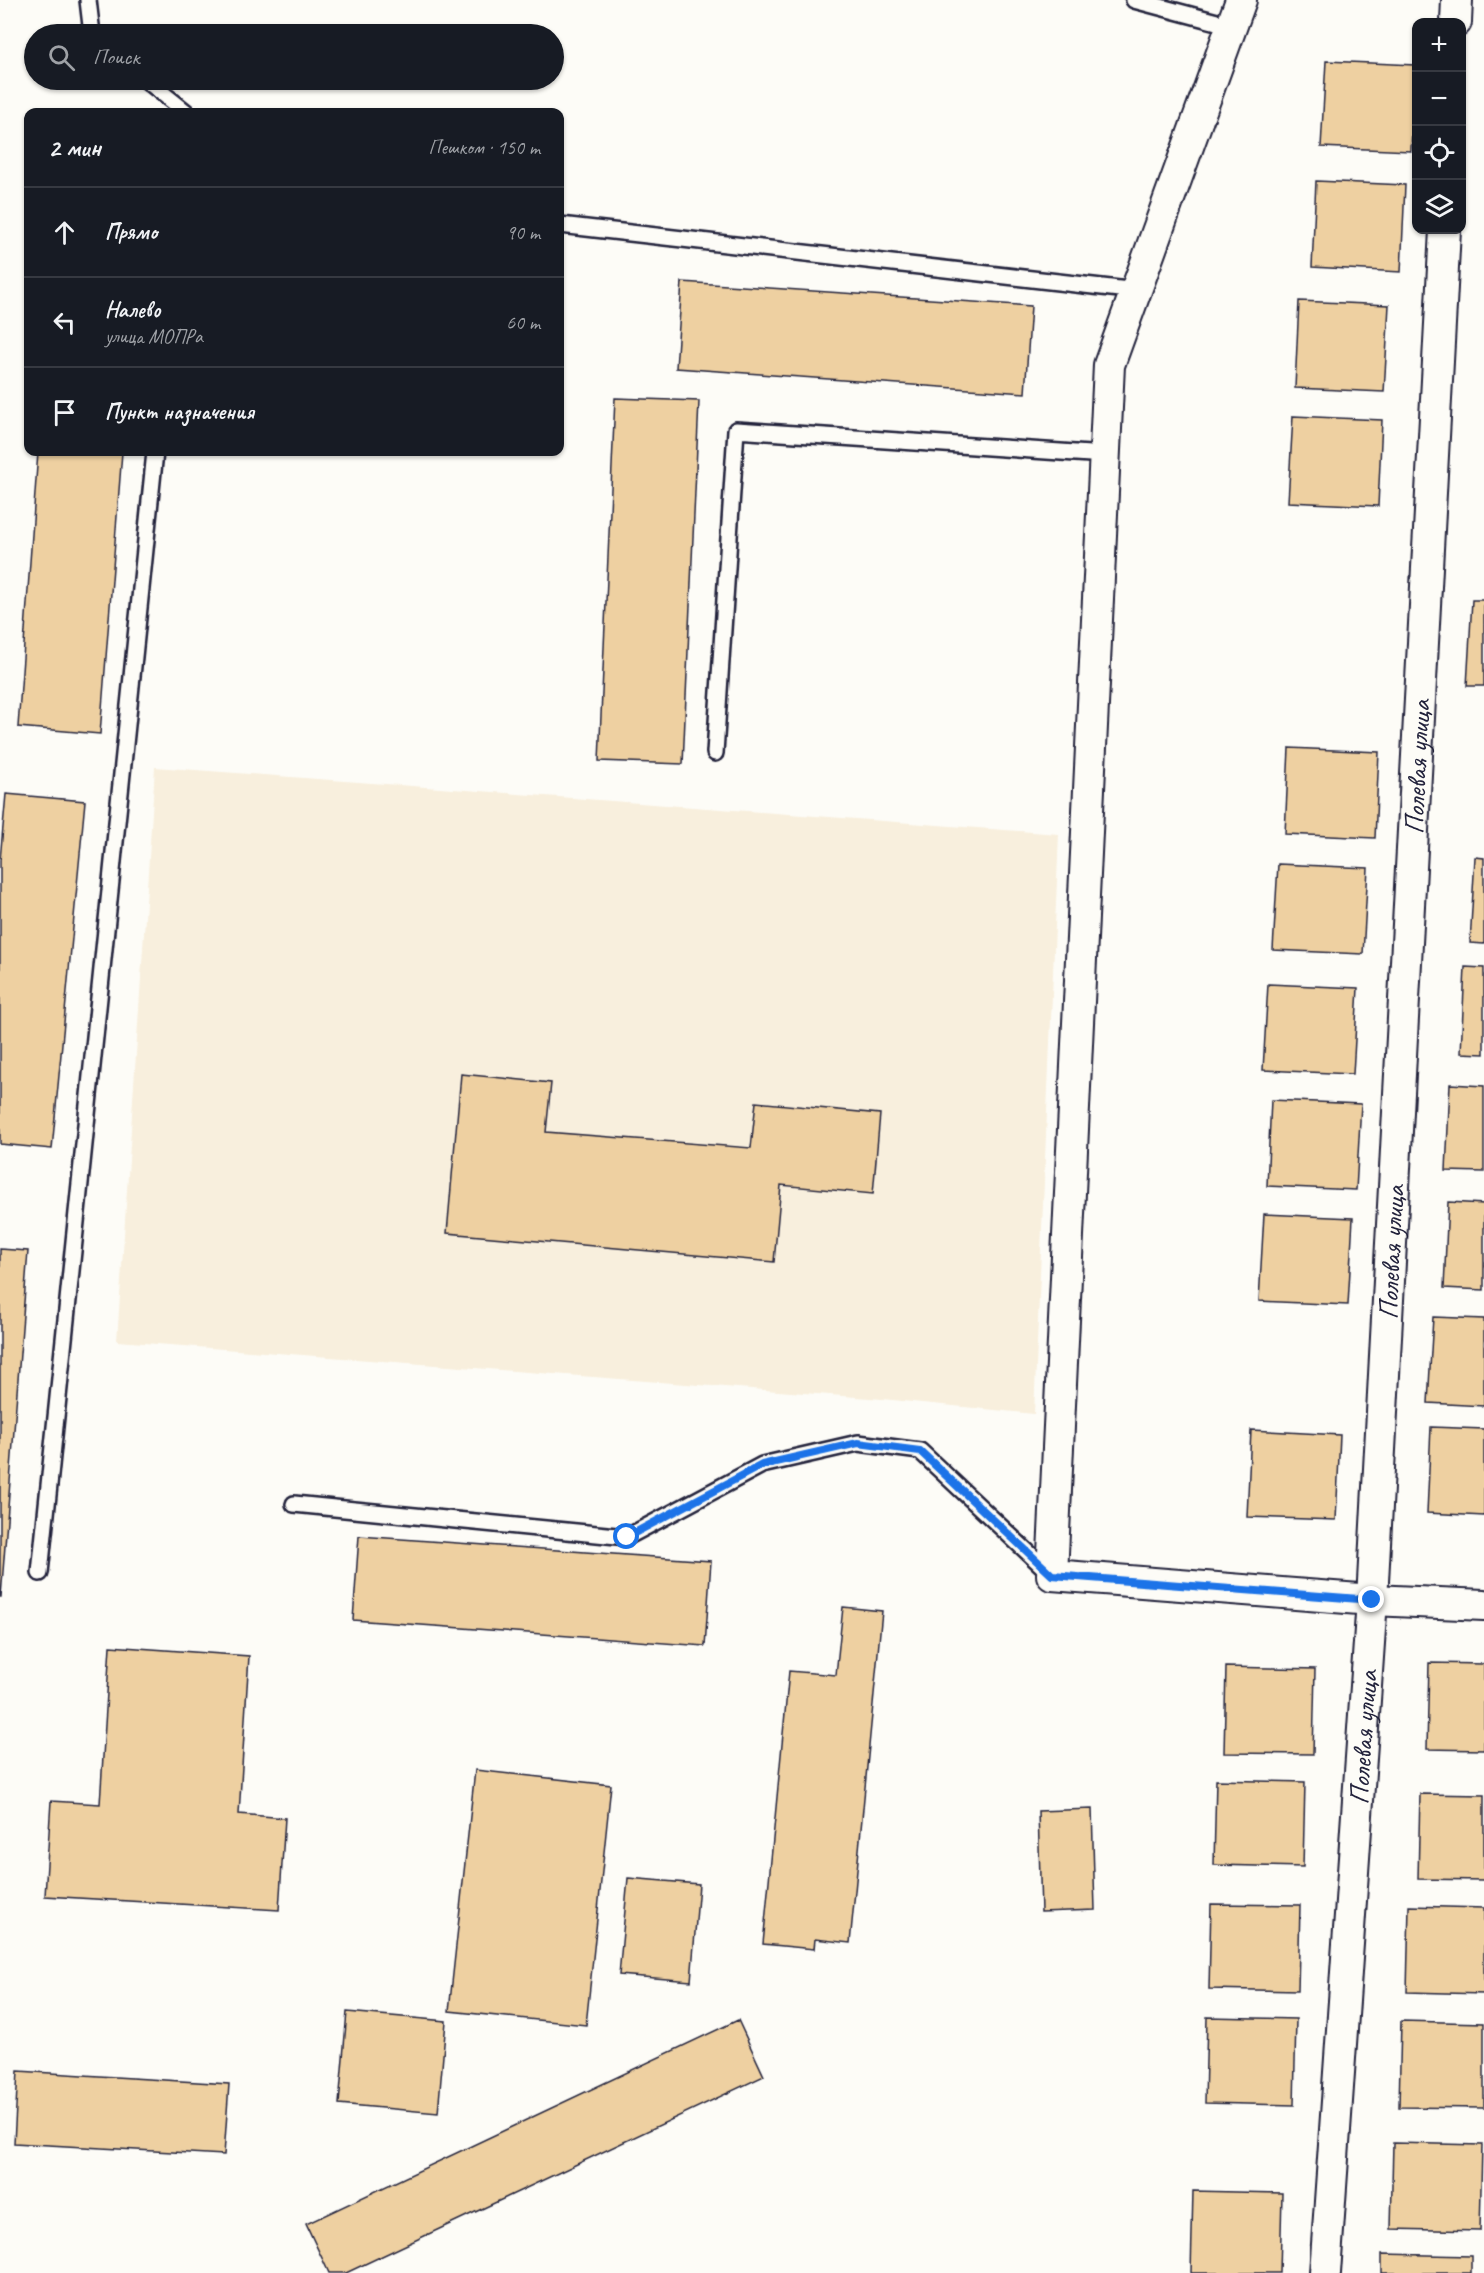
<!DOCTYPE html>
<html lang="ru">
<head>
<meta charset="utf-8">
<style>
  body { margin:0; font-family:Caveat,sans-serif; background:#20242c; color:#f1f3f6 }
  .controls { position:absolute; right:18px; top:18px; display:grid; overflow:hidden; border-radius:12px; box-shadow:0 2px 4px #0004 }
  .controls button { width:54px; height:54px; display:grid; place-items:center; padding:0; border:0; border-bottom:2px solid #363941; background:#171b24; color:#f1f3f6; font:30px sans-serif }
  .stop { position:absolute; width:18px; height:18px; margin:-14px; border:4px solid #1a73e8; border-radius:50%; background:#fff }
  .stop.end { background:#1a73e8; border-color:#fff; box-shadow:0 2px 6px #0008 }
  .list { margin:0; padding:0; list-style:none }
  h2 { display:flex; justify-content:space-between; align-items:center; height:78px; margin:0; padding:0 24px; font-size:26px }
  h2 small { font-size:20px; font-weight:400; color:#9ea1a6 }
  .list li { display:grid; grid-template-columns:39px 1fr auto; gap:18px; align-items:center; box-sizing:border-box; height:90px; padding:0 24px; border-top:2px solid #363941 }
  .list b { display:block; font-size:22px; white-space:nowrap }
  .list p { margin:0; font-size:20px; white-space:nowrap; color:#9ea1a6 }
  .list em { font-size:20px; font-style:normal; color:#9ea1a6 }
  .icon { flex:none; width:33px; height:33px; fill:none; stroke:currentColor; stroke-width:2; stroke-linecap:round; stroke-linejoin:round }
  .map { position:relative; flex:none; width:1484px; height:2273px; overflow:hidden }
  .search { position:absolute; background:#171b24; box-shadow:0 2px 4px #0004; left:24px; top:24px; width:540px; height:66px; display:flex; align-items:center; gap:15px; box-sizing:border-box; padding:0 21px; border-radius:33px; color:#9ea1a6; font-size:22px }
  .panel { position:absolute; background:#171b24; box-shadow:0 2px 4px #0004; left:24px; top:108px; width:540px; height:348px; border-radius:12px }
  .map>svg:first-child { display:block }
</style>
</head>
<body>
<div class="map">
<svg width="1484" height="2273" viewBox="0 0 1484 2273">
  <rect width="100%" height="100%" fill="#fdfcf7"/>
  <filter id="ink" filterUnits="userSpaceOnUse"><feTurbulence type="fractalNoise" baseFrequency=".0167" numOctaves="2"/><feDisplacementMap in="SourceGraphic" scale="12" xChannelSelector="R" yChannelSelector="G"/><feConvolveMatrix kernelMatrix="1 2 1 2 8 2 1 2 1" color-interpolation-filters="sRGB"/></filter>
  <g filter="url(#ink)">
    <path fill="#f8efdd" d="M 155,767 L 1059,834 L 1034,1414 L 882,1399 L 117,1341 Z"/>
    <path fill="#eed0a1" stroke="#22223b" stroke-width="1.5" d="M 1326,61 L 1415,65 L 1411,151 L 1321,147 Z
      M 1316,181 L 1405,185 L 1401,272 L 1312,267 Z
      M 682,282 L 1031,306 L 1025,393 L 676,368 Z
      M 1299,301 L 1389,305 L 1384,392 L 1295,388 Z
      M 615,398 L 699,401 L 683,764 L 599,761 Z
      M 1293,416 L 1382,420 L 1378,506 L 1288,502 Z
      M 38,452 L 122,452 L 100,734 L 18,727 Z
      M 1472,600 L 1484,600 L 1484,686 L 1467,686 Z
      M 1289,748 L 1379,752 L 1375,838 L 1285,834 Z
      M 6,794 L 85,801 L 52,1149 L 0,1144 L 0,860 Z
      M 1475,857 L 1484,858 L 1484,944 L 1470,943 Z
      M 1278,864 L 1368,868 L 1363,954 L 1273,950 Z
      M 1465,967 L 1484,968 L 1484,1054 L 1461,1053 Z
      M 1268,984 L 1358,988 L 1353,1074 L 1263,1070 Z
      M 461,1074 L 551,1083 L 546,1132 L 751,1148 L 756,1102 L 880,1114 L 873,1194 L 781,1185 L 774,1262 L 447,1233 Z
      M 1450,1084 L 1484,1086 L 1484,1172 L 1446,1171 Z
      M 1271,1100 L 1361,1104 L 1356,1190 L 1267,1186 Z
      M 1448,1202 L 1484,1204 L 1484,1290 L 1444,1288 Z
      M 1264,1214 L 1353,1218 L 1348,1305 L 1259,1301 Z
      M 0,1249 L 28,1251 L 1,1597 L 0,1597 Z
      M 1433,1317 L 1484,1319 L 1484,1406 L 1428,1403 Z
      M 1431,1427 L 1484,1429 L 1484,1516 L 1427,1513 Z
      M 1251,1430 L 1340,1435 L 1336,1520 L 1247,1517 Z
      M 359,1536 L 711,1561 L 705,1646 L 353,1620 Z
      M 843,1607 L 882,1611 L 850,1943 L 815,1939 L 814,1949 L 763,1944 L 789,1671 L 836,1675 Z
      M 110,1646 L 249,1656 L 239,1814 L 285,1818 L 279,1910 L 45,1896 L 51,1801 L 100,1804 Z
      M 1429,1663 L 1484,1664 L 1484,1750 L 1427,1749 Z
      M 1226,1667 L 1315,1669 L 1313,1754 L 1224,1753 Z
      M 475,1770 L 611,1785 L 586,2025 L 449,2011 Z
      M 1216,1780 L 1305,1782 L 1303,1867 L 1214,1865 Z
      M 1420,1794 L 1484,1795 L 1484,1880 L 1418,1879 Z
      M 1092,1809 L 1095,1910 L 1041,1912 L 1038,1811 Z
      M 628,1878 L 699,1884 L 691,1981 L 619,1975 Z
      M 1211,1904 L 1300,1905 L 1298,1991 L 1209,1989 Z
      M 1409,1906 L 1484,1908 L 1484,1994 L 1407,1992 Z
      M 347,2012 L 446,2021 L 438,2113 L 339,2104 Z
      M 1207,2017 L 1296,2019 L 1294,2105 L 1205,2103 Z
      M 738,2020 L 764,2076 L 346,2273 L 329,2273 L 306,2224 Z
      M 1401,2021 L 1484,2023 L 1484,2108 L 1399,2107 Z
      M 18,2071 L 229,2084 L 224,2155 L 14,2143 Z
      M 1393,2143 L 1482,2145 L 1480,2231 L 1391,2229 Z
      M 1193,2191 L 1282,2193 L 1280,2273 L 1191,2273 Z
      M 1382,2254 L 1471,2256 L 1471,2273 L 1382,2273 Z"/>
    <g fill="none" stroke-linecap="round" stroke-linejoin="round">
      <defs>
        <path id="service" d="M 88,0 L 92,34
          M 1134,0 L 1232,26
          M 146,80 L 186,112
          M 560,225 L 1137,291
          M 715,753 L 736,430 L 1105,455
          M 294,1504 L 627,1537 L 762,1465 L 858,1443 L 920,1451 L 1051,1574
          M 40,1573 L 155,452"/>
        <g id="minor">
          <path d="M 1241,0 L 1109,365 L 1052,1575 L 1372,1600 L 1484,1605"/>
          <path d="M 1456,22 L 1457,0"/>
          <path id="s1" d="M 1325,2273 L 1372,1600 L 1445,230"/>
        </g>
      </defs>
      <use href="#service" stroke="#22223b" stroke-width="20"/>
      <use href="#minor" stroke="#22223b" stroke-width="34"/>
      <use href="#service" stroke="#fdfcf7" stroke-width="15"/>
      <use href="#minor" stroke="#fdfcf7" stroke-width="30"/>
    </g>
  </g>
  <g fill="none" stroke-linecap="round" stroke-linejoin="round" filter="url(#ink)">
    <path stroke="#1a73e8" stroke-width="8" d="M 627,1537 L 762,1465 L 858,1443 L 920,1451 L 1052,1575 L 1372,1600"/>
  </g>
  <g text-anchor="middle" stroke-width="5" stroke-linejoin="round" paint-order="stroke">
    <g font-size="28" fill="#22223b" stroke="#fdfcf7">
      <text dy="10" stroke="none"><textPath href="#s1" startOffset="1509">Полевая улица</textPath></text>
      <text dy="10" stroke="none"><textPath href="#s1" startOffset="1023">Полевая улица</textPath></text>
      <text dy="10" stroke="none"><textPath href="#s1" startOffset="537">Полевая улица</textPath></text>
    </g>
  </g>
</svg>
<div class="controls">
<button>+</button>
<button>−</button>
<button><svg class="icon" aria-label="locate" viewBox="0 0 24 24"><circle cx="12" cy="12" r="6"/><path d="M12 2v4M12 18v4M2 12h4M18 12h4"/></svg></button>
<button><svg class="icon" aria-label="layers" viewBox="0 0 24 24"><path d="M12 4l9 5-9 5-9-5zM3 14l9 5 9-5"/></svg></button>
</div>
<div class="stop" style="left:627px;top:1537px"></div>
<div class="stop end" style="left:1372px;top:1600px"></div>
<div class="search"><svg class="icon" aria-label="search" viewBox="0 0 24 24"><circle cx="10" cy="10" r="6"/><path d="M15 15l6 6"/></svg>Поиск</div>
<section class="panel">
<h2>2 мин<small>Пешком · 150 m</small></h2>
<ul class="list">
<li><svg class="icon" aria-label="ahead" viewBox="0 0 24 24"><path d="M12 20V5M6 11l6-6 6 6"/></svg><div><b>Прямо</b></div><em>90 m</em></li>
<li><svg class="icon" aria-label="left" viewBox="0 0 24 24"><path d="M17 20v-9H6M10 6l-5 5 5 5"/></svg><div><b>Налево</b><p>улица МОПРа</p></div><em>60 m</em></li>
<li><svg class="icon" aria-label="arrive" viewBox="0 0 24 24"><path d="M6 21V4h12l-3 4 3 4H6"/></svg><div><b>Пункт назначения</b></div></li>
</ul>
</section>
</div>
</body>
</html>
